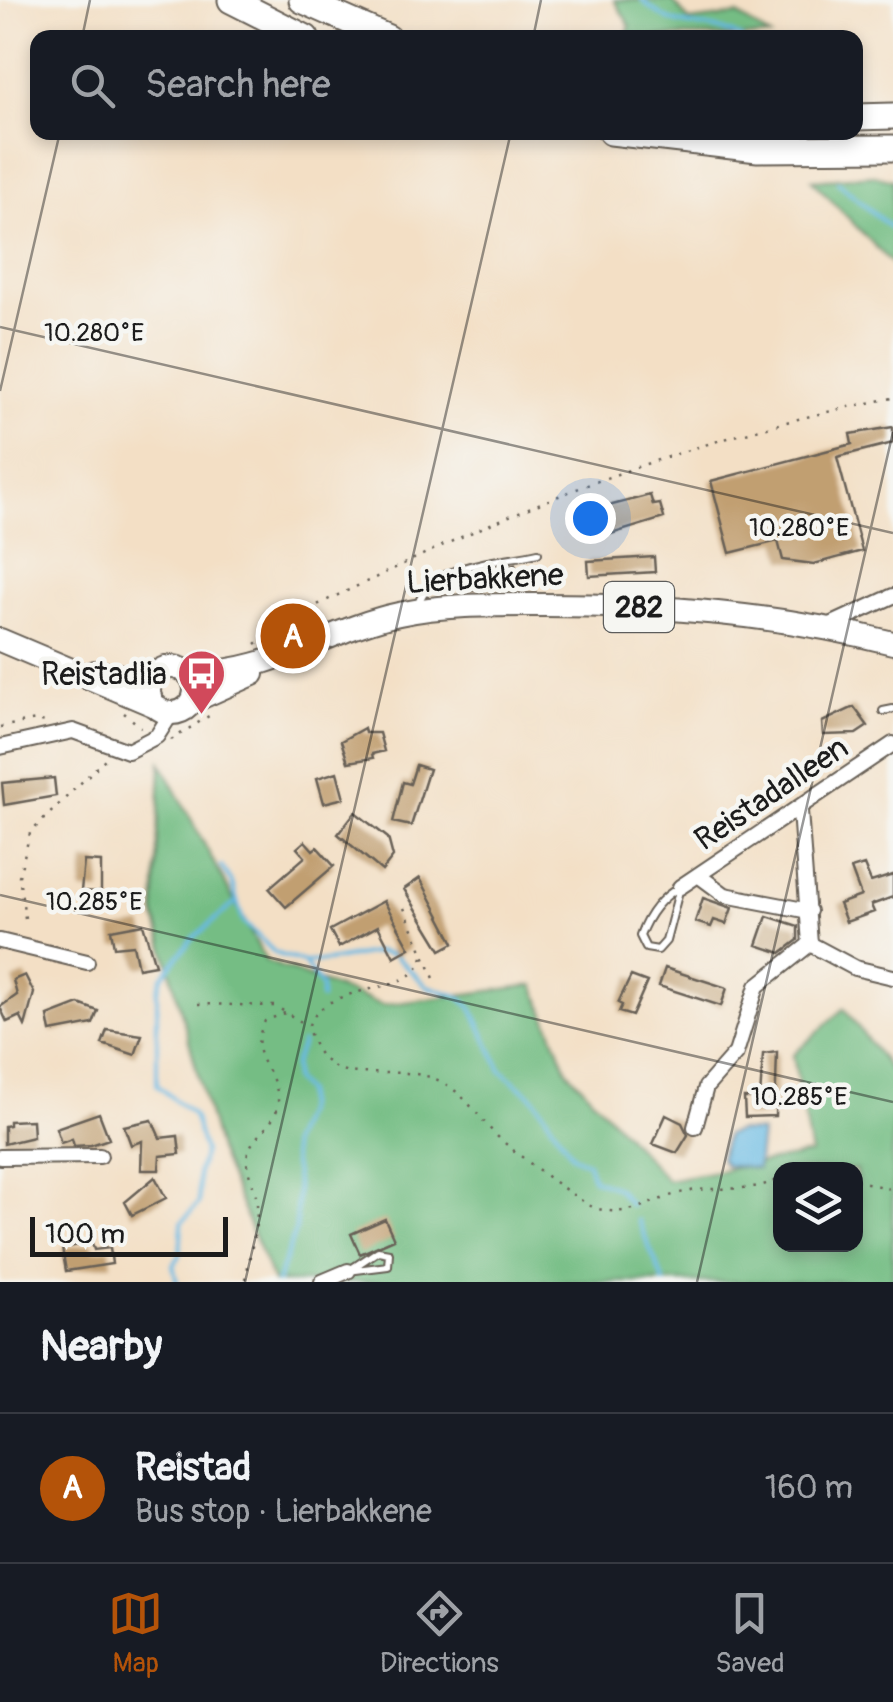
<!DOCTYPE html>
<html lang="en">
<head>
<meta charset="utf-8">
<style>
  body { margin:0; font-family:Pangolin,sans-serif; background:#20242c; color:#f1f3f6 }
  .controls { position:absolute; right:30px; bottom:30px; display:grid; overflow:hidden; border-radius:20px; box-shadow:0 5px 15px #0003 }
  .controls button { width:90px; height:90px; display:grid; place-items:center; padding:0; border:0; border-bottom:2px solid #363941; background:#171b24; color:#f1f3f6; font:50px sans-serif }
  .scale { position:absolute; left:30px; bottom:25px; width:198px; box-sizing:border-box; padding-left:10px; border:5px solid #1c1c1c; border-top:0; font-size:28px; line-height:35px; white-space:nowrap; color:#1c1c1c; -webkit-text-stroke:8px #f6f6f2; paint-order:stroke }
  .you { position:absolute; left:590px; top:518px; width:35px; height:35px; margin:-25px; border:8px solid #fff; border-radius:50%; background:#1a73e8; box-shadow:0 0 0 15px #1a73e833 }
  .badge { display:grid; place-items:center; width:65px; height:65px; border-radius:50%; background:#b45309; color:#fff; font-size:32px; font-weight:700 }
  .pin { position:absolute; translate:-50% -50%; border:5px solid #fff; box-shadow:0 2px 10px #0006 }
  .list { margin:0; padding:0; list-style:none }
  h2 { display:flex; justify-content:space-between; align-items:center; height:130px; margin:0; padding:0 40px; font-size:42px }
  h2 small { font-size:32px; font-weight:400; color:#9ea1a6 }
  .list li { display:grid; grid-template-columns:65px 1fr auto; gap:30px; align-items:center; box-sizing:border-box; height:150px; padding:0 40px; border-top:2px solid #363941 }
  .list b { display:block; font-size:38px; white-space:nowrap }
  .list p { margin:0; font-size:32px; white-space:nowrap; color:#9ea1a6 }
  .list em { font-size:32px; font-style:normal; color:#9ea1a6 }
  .icon { flex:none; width:55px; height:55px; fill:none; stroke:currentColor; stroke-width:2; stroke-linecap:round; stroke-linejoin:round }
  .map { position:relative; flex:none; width:893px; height:1282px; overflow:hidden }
  .search { position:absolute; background:#171b24; box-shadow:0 5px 15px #0003; left:30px; right:30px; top:30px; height:110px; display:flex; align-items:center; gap:25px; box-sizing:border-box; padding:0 35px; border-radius:20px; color:#9ea1a6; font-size:38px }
  .sheet { height:280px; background:#171b24 }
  nav { display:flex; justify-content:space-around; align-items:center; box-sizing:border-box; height:140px; border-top:2px solid #363941; background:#171b24; font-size:28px; color:#9ea1a6 }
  nav a { display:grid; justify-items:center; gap:5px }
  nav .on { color:#b45309 }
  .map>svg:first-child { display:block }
</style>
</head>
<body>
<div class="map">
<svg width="893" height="1282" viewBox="0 0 893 1282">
  <rect width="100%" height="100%" fill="#f6f6f2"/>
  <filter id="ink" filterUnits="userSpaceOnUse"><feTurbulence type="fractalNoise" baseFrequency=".01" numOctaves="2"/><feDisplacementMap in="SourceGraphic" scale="20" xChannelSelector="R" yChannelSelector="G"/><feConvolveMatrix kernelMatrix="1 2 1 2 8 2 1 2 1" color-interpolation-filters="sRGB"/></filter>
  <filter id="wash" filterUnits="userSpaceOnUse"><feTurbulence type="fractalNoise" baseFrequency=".0048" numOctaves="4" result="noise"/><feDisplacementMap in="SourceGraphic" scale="40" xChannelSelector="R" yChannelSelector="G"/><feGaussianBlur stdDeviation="2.25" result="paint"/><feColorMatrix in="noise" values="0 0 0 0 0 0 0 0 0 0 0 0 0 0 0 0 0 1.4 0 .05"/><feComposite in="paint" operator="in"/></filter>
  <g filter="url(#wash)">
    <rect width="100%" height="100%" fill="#f3dfc5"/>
    <path fill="#74bd84" stroke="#486c50" stroke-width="2.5" fill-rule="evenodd" d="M 614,0 L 672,0 L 689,21 L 738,15 L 770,37 L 626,37 L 630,26 Z
      M 874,175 L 893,180 L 893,265 L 812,180 Z
      M 161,762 L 266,961 L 382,1005 L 534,985 L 567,1070 L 667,1180 L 811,1154 L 793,1055 L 844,1008 L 893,1074 L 893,1282 L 273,1282 L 218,1150 L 155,913 ZM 780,1170 L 856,1170 L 856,1244 L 780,1244 Z"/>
    <path fill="#67bae3" stroke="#426b80" stroke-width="2.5" d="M 738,1131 L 761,1132 L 757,1169 L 725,1165 L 720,1158 L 726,1135 Z"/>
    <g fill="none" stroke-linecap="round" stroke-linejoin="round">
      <path stroke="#67bae3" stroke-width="4" d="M 642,0 C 682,38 696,16 741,38
        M 838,182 L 893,230
        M 221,866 L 232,883 L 243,921 L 275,953 L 303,962 L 328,961 L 378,952 L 394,955 L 427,986 L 458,996 L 472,1008 L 501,1070 L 535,1099 L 573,1156 L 588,1163 L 593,1179 L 617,1188 L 630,1205
        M 305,964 L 321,986 L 321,999
        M 638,1220 L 664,1282
        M 177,1282 L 173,1265 L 180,1256 L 182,1222 L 199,1203 L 198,1172 L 204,1152 L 193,1115 L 157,1085 L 157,992 L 162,977 L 191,940 L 237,901
        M 277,1282 L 296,1229 L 297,1188 L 290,1145 L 305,1107 L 305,1092 L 294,1080 L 294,1064 L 302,1043"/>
    </g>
    <g id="blocks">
      <path fill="#c19f71" d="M 893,427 L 893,443 L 837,457 L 862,551 L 814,564 L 783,560 L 778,541 L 730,553 L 711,481 L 852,444 L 850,434 Z
        M 650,495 L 653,505 L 660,504 L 664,518 L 608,535 L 601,508 Z
        M 654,557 L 655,572 L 589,576 L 588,561 Z
        M 515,564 L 521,587 L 465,591 L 463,575 Z
        M 854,707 L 868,726 L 856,734 L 823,735 L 822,722 Z
        M 364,728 L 365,733 L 379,733 L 384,751 L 372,754 L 373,758 L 348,762 L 341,741 Z
        M 416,765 L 429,769 L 411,826 L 393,822 L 403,782 L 410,784 Z
        M 337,772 L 344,798 L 324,803 L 317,778 Z
        M 54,778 L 56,796 L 4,805 L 2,783 Z
        M 355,812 L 388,838 L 393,857 L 382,871 L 338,834 Z
        M 305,841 L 313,850 L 317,847 L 334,866 L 286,907 L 269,888 L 305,857 L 297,848 Z
        M 84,861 L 101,862 L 101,892 L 81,891 Z
        M 864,865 L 871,882 L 893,875 L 893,897 L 871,905 L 874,912 L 846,922 L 839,904 L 861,896 L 851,869 Z
        M 420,878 L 454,943 L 441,950 L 404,889 Z
        M 703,898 L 732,908 L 726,924 L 714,920 L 711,927 L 695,922 Z
        M 384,901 L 410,948 L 394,957 L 378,926 L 339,947 L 330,930 Z
        M 767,916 L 798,926 L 798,940 L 781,953 L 757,945 Z
        M 143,924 L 155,965 L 138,968 L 133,945 L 114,947 L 111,930 Z
        M 665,968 L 727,988 L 721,1006 L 659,986 Z
        M 25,975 L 34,993 L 25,1026 L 20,1016 L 7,1022 L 0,1007 L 17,995 L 13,980 Z
        M 631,976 L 647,982 L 632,1016 L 619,1012 L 622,1005 L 618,1003 Z
        M 79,1004 L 98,1011 L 93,1024 L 51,1032 L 48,1016 Z
        M 107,1030 L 142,1035 L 135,1055 L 102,1044 Z
        M 777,1052 L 775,1116 L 745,1117 L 744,1098 L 760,1098 L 763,1054 Z
        M 99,1113 L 109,1139 L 91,1145 L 74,1146 L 72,1139 L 61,1143 L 56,1128 Z
        M 666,1115 L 682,1123 L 688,1135 L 677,1153 L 653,1144 Z
        M 32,1120 L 33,1137 L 4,1144 L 4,1126 L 9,1125 L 9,1121 Z
        M 152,1120 L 160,1138 L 178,1136 L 180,1154 L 160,1156 L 159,1170 L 141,1170 L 142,1141 L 131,1145 L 124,1126 Z
        M 155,1177 L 166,1198 L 132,1215 L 125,1202 Z
        M 385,1219 L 394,1239 L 360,1254 L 351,1234 Z
        M 92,1243 L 94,1250 L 110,1248 L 112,1264 L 66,1271 L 62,1248 Z"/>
    </g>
  </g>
  <g filter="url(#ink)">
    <use href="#blocks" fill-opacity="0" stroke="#676057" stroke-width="2.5"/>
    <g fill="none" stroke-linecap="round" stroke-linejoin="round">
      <defs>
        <path id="lane" d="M 418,604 C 433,561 502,562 538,553
          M 883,711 L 893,709
          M 680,887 L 666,941 L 658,950 L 646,948 L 640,936 C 648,914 660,898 680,887 Z
          M 378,1251 L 389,1253 L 388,1266 L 348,1271 Z"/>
        <path id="street" d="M 826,627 L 893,596
          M 0,747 L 73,731 L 128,751 L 157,736 L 171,714
          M 800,811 L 810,944 L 855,968 L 893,977
          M 698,875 L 725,895 L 809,911
          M 680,887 L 893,744
          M 0,941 L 87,962
          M 695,1127 L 706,1087 L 736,1053 L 757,986 L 810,944
          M 0,1157 L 100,1156
          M 322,1282 L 348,1271"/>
        <path id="primary" d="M 0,640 L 156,706
          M149 690a23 23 0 1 1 46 0a23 23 0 1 1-46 0Z
          M 95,672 L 130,677 L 157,673
          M 187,672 C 263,678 327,629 399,614 C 446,604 496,605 544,605 C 662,605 778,614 893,643
          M 193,701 L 253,674"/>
        <path id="highway" d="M 231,0 L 306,38
          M 302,0 L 388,38
          M 856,117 L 893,116
          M 611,132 L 758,149 L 893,148"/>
      </defs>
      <use href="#lane" stroke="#676057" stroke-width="10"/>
      <use href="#street" stroke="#676057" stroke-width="18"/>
      <use href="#primary" stroke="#676057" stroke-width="26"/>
      <use href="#highway" stroke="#676057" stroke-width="29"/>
      <path stroke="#676057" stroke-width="2.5" stroke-dasharray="2.5 8" stroke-linecap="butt" d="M 256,644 C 293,612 345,593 389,571 C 550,492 717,432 893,398
        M 124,713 L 141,727
        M 0,727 L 36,720 L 50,723
        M 171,740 L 215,712
        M 404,908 L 436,983
        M 25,918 L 19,876 L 30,833 L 106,758
        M 423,957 C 409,1001 328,977 308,1027 C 328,1104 389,1055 442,1082 C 466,1095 477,1116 496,1135 C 507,1147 582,1204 595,1208 C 632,1220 655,1196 690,1191 C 723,1186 750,1193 780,1179
        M 198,1004 L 275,1006 L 308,1026
        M 856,1180 L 893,1190
        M 246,1279 C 249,1255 258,1228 257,1203 C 256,1188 246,1173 247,1158 C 249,1134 280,1126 278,1099 C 276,1066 245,1061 265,1021 L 287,1012"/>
      <use href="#lane" stroke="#fff" stroke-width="6"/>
      <use href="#street" stroke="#fff" stroke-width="14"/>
      <use href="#primary" stroke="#fff" stroke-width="22"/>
      <use href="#highway" stroke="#fff" stroke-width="25"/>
    </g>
  </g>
  <path fill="none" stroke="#1c1c1c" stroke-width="2.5" stroke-opacity="0.45" d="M 82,38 L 90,0M 533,38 L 541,0M 0,327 L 893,533M 0,391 L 60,132M 0,895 L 893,1102M 245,1282 L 511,132M 697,1282 L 893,432"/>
  <defs>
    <symbol id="bus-pin" viewBox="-11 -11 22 30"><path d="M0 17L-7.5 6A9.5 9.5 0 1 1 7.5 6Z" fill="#d1495b" stroke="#f6f6f2"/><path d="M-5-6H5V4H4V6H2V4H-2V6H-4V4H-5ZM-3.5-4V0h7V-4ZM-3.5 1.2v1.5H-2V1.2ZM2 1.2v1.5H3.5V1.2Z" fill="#fff"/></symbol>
  </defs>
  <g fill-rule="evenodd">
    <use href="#bus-pin" x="174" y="646" width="55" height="75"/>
  </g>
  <g text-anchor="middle" stroke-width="9" stroke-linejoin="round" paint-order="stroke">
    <rect fill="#f6f6f2" stroke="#5d5d5c" stroke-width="2.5" x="604" y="582" width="70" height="50" rx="8"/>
    <g font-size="30" font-weight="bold" fill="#1c1c1c">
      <text x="639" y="617">282</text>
    </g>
    <g font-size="32" fill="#1c1c1c" stroke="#f6f6f2">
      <text transform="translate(485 578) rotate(-3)" y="11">Lierbakkene</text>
      <text transform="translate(771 793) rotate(-34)" y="11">Reistadalleen</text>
    </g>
    <g font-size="32" fill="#1c1c1c" stroke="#f6f6f2" text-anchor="end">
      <text x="167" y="685">Reistadlia</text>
    </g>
  </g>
  <g font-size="25" text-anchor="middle" fill="#1c1c1c" stroke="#f6f6f2" stroke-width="9" stroke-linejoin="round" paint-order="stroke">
    <text x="94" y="341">10.280°E</text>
    <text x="799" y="536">10.280°E</text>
    <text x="94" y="910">10.285°E</text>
    <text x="799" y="1105">10.285°E</text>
  </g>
</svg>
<div class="controls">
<button><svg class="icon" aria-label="layers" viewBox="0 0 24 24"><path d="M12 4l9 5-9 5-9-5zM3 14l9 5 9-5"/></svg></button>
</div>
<div class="scale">100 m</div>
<div class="you"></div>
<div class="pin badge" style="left:293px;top:636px">A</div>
<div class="search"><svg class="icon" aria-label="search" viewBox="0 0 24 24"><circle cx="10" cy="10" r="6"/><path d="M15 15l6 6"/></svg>Search here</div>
</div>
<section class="sheet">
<h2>Nearby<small></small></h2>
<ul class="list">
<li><span class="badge">A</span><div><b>Reistad</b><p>Bus stop · Lierbakkene</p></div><em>160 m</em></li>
</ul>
</section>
<nav>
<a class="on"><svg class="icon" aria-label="map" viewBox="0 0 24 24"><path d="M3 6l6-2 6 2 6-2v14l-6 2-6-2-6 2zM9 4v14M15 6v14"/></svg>Map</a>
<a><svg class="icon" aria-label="directions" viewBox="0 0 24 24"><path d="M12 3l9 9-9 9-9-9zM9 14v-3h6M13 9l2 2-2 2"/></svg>Directions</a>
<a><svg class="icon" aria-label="saved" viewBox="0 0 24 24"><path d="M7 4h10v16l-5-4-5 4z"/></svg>Saved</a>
</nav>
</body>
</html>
